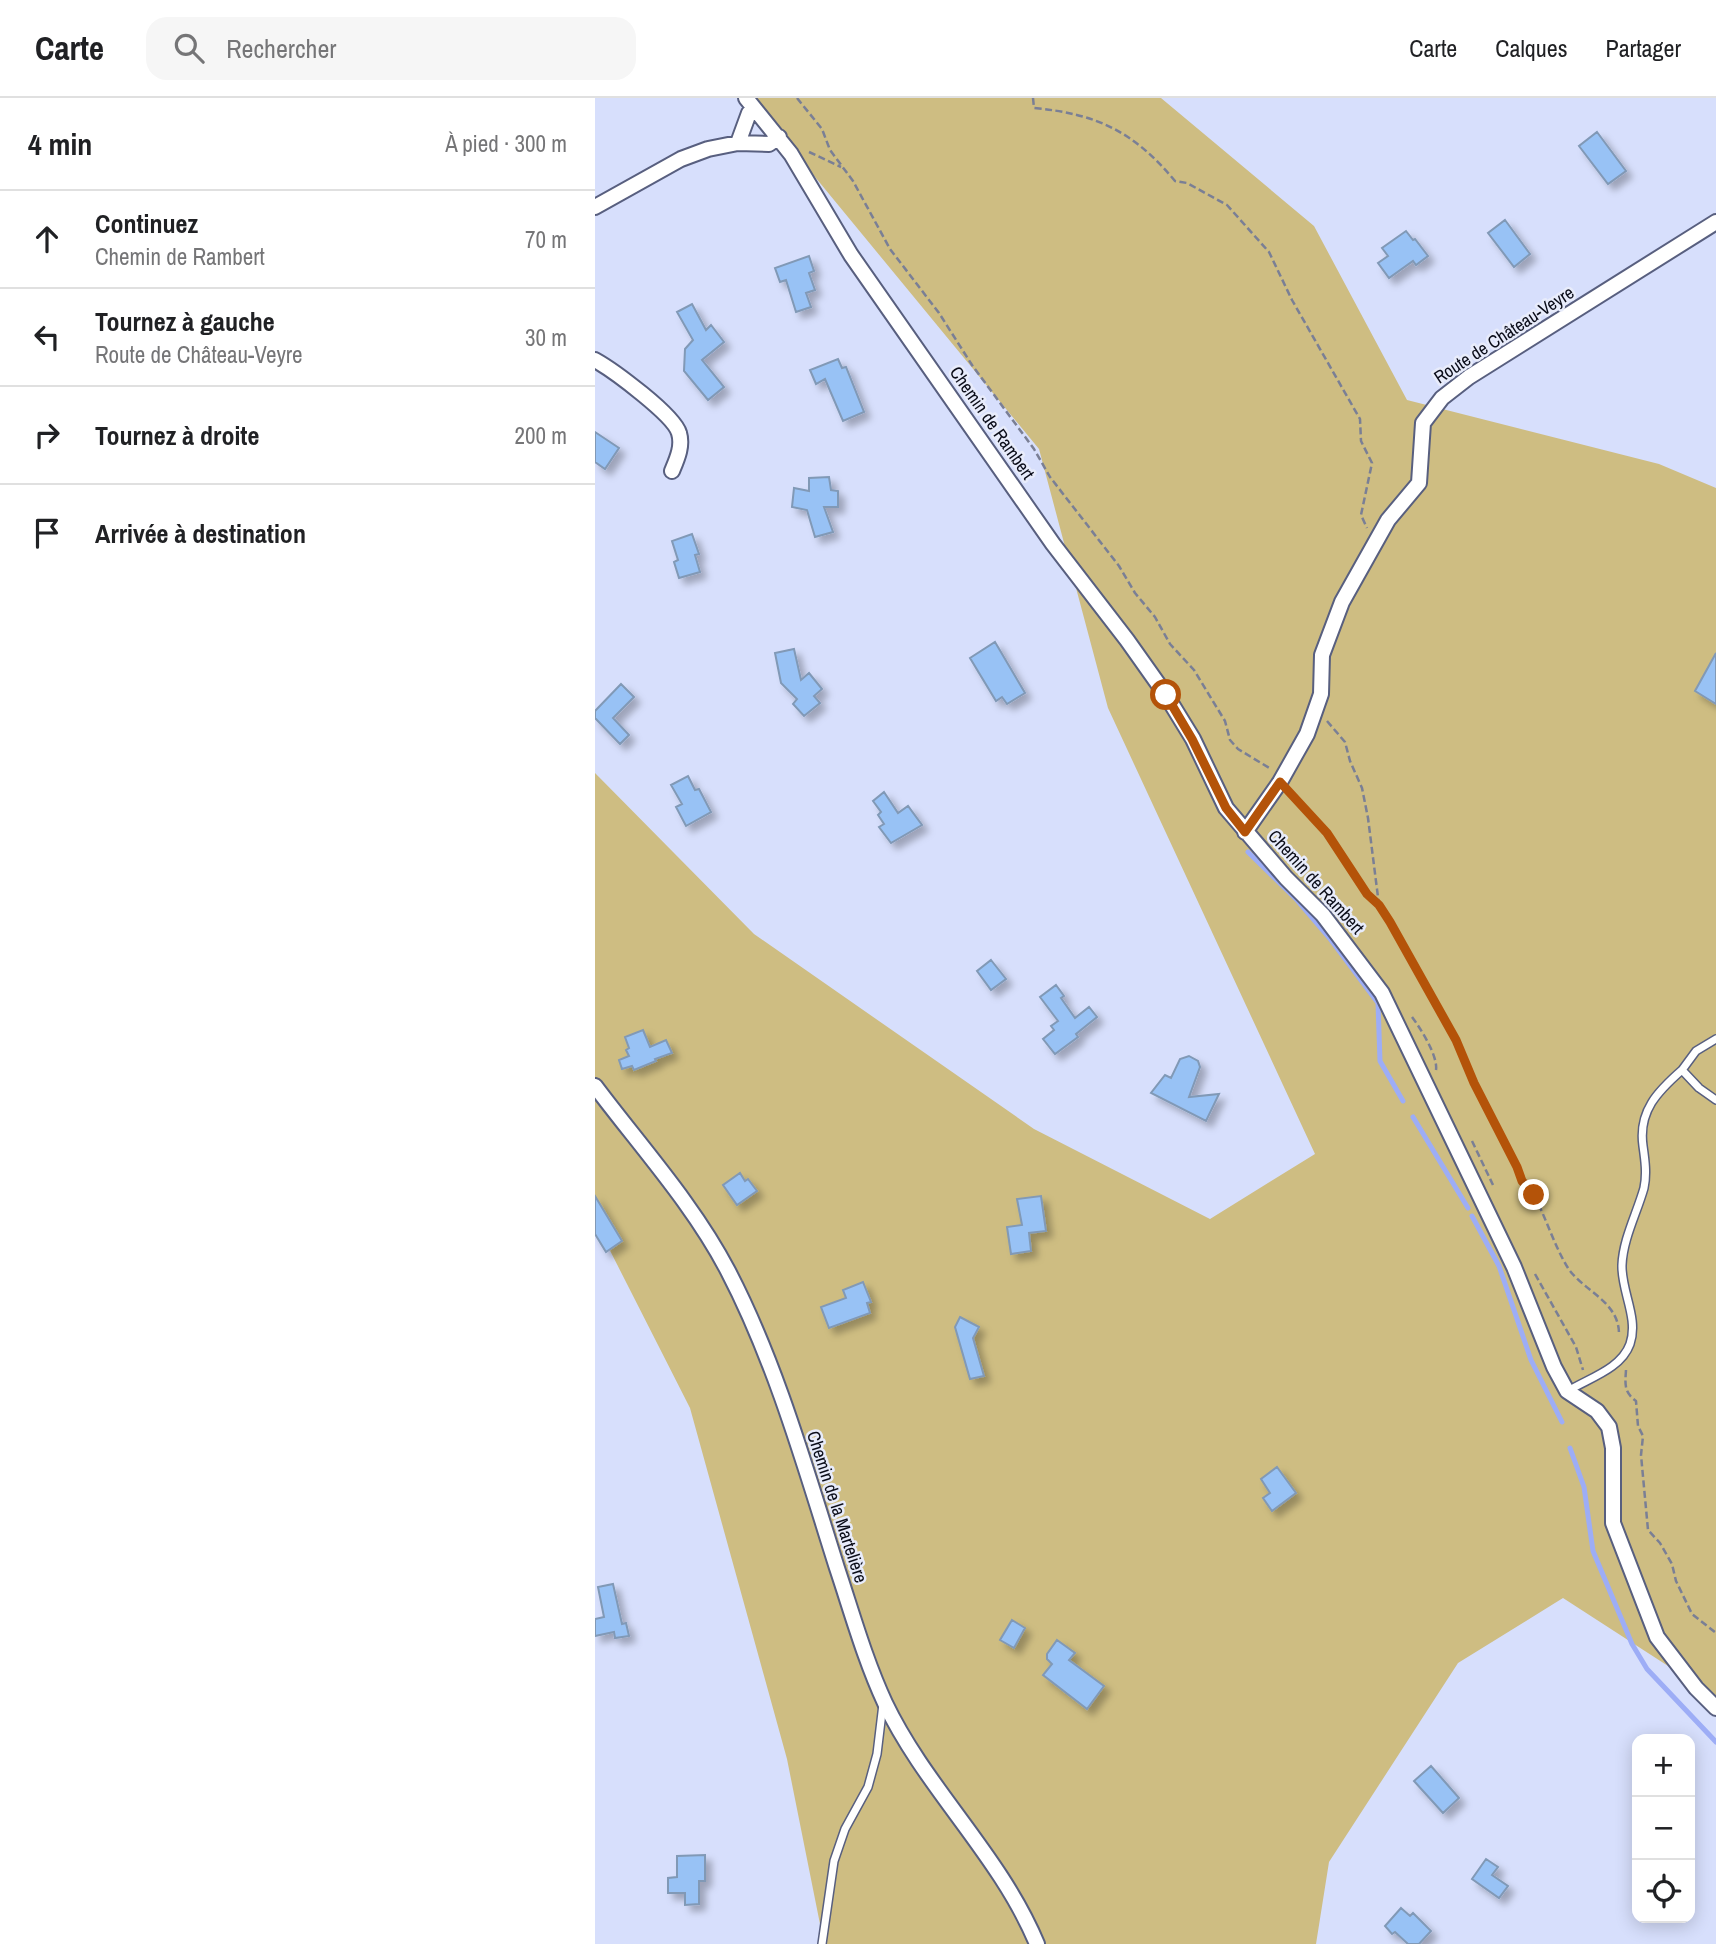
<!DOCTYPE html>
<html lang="fr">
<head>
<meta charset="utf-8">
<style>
  body { margin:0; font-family:"Archivo Narrow",sans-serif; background:#f6f6f6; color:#202124 }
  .controls { position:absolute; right:21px; bottom:21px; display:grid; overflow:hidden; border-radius:14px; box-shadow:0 4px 18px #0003 }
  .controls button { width:63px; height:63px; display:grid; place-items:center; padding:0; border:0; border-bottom:2px solid #e0e0e0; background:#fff; color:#202124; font:35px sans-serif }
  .stop { position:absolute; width:21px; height:21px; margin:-16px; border:5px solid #b45309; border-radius:50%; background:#fff }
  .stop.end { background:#b45309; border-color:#fff; box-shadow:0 2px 7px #0008 }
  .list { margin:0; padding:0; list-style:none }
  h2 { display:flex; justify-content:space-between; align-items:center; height:91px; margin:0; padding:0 28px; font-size:30px }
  h2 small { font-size:23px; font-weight:400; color:#757577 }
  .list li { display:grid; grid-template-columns:46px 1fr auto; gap:21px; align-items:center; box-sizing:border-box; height:98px; padding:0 28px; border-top:2px solid #e0e0e0 }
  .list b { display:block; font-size:26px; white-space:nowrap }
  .list p { margin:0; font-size:23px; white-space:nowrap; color:#757577 }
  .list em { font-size:23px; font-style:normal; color:#757577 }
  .icon { flex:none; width:38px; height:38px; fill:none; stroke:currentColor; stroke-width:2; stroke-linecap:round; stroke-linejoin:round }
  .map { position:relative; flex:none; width:1121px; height:1846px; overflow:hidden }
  header { display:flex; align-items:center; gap:42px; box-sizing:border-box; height:98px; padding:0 35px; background:#fff; border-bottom:2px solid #e0e0e0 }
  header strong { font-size:33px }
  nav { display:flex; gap:38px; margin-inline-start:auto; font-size:24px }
  .search { width:490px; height:63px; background:#f6f6f6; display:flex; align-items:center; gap:18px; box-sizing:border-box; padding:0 24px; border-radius:21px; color:#757577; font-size:26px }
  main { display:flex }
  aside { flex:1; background:#fff }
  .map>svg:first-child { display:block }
</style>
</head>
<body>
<header>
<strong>Carte</strong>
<div class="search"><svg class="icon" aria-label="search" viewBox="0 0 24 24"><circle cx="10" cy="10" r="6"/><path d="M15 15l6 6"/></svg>Rechercher</div>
<nav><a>Carte</a><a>Calques</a><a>Partager</a></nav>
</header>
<main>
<aside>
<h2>4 min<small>À pied · 300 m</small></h2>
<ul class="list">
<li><svg class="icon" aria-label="ahead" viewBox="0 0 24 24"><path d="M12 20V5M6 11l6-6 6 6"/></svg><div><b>Continuez</b><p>Chemin de Rambert</p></div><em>70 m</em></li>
<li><svg class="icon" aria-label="left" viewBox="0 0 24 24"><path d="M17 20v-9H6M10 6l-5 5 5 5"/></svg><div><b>Tournez à gauche</b><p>Route de Château-Veyre</p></div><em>30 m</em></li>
<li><svg class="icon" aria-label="right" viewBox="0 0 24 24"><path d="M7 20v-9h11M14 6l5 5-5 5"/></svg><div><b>Tournez à droite</b></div><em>200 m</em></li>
<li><svg class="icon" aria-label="arrive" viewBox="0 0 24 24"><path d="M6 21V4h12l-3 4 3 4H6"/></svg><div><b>Arrivée à destination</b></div></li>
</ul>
</aside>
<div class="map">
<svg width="1121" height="1846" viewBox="0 0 1121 1846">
  <defs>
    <filter id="shadow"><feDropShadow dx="6" dy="6" stdDeviation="3.5" flood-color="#0004"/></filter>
  </defs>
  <rect width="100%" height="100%" fill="#d7dffc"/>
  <path fill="#cebd82" d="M 155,0 L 566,0 L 719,128 L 812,302 L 1064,366 L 1121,390 L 1121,1599 L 968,1500 L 863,1565 L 734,1764 L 721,1846 L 229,1846 L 192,1661 L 95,1310 L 0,1123 L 0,675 L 159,836 L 439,1031 L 615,1121 L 720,1056 L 513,610 L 444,351 Z"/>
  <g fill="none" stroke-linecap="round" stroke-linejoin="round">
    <path stroke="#9dadf6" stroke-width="5" d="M 653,754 L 701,801 L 736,842 L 783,905 L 785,963 L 808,1003
      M 818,1019 L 873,1110
      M 877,1118 L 904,1168 L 936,1262 L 967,1324
      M 975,1350 L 989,1389 L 998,1453 L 1037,1546 L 1052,1571 L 1121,1644"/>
  </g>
  <path fill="#98c2f5" stroke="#8199b6" stroke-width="2" filter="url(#shadow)" d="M 1002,34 L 1031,73 L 1013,86 L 984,48 Z
    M 910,122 L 935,156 L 919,169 L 893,135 Z
    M 811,133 L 818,142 L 820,141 L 833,158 L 821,167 L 818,163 L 794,180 L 783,165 L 793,158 L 787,150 Z
    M 214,158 L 219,173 L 214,175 L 220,192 L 211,195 L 216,209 L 201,214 L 191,182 L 185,184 L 180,170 Z
    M 97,206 L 111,232 L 116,227 L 129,244 L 107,262 L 129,289 L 113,302 L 89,273 L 90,251 L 98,242 L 82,214 Z
    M 243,261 L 247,270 L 251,269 L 269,314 L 248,323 L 230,281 L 221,286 L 215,272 Z
    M 0,334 L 24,350 L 10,371 L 0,364 Z
    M 234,379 L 236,392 L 243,393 L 243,409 L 229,409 L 238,434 L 220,439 L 212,412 L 197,409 L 199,390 L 214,393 L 214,380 Z
    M 97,436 L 104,456 L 100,457 L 105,474 L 84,480 L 79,464 L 83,462 L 77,443 Z
    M 400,544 L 430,595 L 412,606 L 407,599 L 401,603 L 375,560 Z
    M 199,551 L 206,582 L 214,575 L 227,591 L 219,598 L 225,605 L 209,618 L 198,606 L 202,601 L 186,585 L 180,555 Z
    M 1121,555 L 1121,606 L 1100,593 Z
    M 26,586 L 39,599 L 18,620 L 34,637 L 25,646 L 0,620 L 0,613 Z
    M 93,678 L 100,692 L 104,691 L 116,714 L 91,728 L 81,709 L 87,706 L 76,687 Z
    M 289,694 L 303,715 L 313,708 L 327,727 L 296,745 L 284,729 L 289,726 L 283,717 L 286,714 L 278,703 Z
    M 396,862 L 411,881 L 396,892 L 382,873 Z
    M 461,887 L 469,898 L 466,900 L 480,920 L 494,909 L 502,919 L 481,936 L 483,939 L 460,956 L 448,941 L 459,932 L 456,928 L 463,923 L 445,899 Z
    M 48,932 L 55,949 L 71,942 L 77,955 L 60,961 L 61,963 L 39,972 L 37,968 L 27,971 L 24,962 L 34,958 L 31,952 L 34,950 L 30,939 Z
    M 594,958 L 603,963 L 605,969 L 594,999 L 624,996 L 611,1023 L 556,995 L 570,977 L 576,980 L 585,961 Z
    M 145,1075 L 150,1083 L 153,1081 L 162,1093 L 142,1107 L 128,1087 Z
    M 0,1098 L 27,1143 L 11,1154 L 0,1136 Z
    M 446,1098 L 451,1133 L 434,1135 L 436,1153 L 416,1156 L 412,1129 L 427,1127 L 422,1101 Z
    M 268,1184 L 276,1204 L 272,1205 L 275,1215 L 234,1230 L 226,1209 L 251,1200 L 248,1192 Z
    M 365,1219 L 384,1229 L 378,1240 L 389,1278 L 375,1281 L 360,1229 Z
    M 682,1369 L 701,1395 L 677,1413 L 668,1400 L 675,1395 L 666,1381 Z
    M 18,1486 L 27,1526 L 31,1525 L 34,1538 L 20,1540 L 19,1534 L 0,1538 L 0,1521 L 9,1519 L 3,1489 Z
    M 417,1522 L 430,1530 L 419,1550 L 405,1542 Z
    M 462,1542 L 480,1555 L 474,1562 L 509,1588 L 492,1611 L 448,1577 L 457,1566 L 452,1561 L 452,1556 Z
    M 836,1668 L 864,1700 L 848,1715 L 819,1683 Z
    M 110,1757 L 110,1783 L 104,1783 L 104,1806 L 90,1807 L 90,1795 L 73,1795 L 73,1780 L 82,1779 L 82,1758 Z
    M 891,1761 L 903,1769 L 897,1777 L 913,1788 L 904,1800 L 877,1781 Z
    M 806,1810 L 815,1818 L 818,1815 L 836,1833 L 824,1846 L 813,1846 L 800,1834 L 797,1836 L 790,1828 Z"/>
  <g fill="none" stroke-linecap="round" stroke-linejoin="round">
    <defs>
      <path id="lane" d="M 1087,972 L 1101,953 L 1121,941
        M 973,1293 C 994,1280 1026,1271 1035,1246 C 1044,1220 1026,1193 1027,1167 C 1028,1141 1042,1115 1049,1090 C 1052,1076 1050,1062 1048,1048 C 1043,1013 1063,993 1087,972 L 1104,990 L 1121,1002
        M 227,1846 L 239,1763 L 250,1731 L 273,1689 L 282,1656 L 288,1606"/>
      <path id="street" d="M 151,0 L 196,56 L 256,157 L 458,446 L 532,542 L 571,597 L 598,641 L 631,710 L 691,780 L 728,817 L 787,895 L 919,1169 L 959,1269 L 972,1293 L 1002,1313 L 1014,1329 L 1018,1350 L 1018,1425 L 1062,1539 L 1101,1590 L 1121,1610
        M 143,45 L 154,15 L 159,10
        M 0,109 L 86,61 L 113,51 L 143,45 L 174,46 L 184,39
        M 0,262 C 18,272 79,317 84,335 C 88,348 82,361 77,373
        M 650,734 L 685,684 L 712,636 L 726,596 L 727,557 L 747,504 L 793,422 L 824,385 L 828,325 L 847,300 L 874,279 L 1121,124
        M 0,988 C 45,1048 98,1106 133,1173 C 181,1265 211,1372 242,1470 C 257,1515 270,1562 290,1605 C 331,1691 405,1757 442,1846"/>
    </defs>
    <use href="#lane" stroke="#585f7f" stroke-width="10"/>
    <use href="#street" stroke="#585f7f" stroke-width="18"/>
    <path stroke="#7a7f95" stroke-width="2.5" stroke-dasharray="7 3.5" stroke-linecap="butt" d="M 202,0 L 227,31 L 235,52 L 258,83 L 295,151 L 344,215 L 377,267 L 439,351 L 455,379 L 524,468 L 540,495 L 560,519 L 575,546 L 599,572 L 630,623 L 635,642 L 643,651 L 676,671
      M 438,0 L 439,10 C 503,16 539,34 580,83 L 592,85 L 632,107 L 674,154 L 697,202 L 765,321 L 766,343 L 777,365 L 766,417 L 772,430
      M 214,54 L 246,69
      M 732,623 L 750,644 L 755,663 L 767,690 L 773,720 L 784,807
      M 696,695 L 732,735 L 772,796 L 784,807 L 811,849 L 861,942 L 879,985 L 922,1069 C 927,1082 935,1089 941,1101 C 952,1123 960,1149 973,1170 C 988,1193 1024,1203 1024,1236
      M 817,919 C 826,931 843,958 841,972
      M 877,1043 L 898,1087
      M 940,1176 L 981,1249 L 988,1272
      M 1031,1272 C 1030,1287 1029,1294 1041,1303 L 1043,1328 L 1048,1338 L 1046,1357 L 1053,1432 L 1065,1445 L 1077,1466 L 1081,1483 L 1097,1516 L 1121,1535"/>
    <use href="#lane" stroke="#fff" stroke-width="7"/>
    <use href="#street" stroke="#fff" stroke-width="14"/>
  </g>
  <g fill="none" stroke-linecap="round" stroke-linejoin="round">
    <path stroke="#b45309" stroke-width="9" d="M 571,597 L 597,641 L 631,710 L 650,734 L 685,684 L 732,735 L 772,796 L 784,807 L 795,824 L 861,942 L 879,985 L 922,1069 L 927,1083 L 939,1097"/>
  </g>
  <g text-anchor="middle" stroke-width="5" stroke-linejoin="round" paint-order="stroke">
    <g font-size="18" fill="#0b0d19" stroke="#e8ecfb">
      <text transform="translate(909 237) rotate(-33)" y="6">Route de Château-Veyre</text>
      <text transform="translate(397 325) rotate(55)" y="6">Chemin de Rambert</text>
      <text transform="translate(721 784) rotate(48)" y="6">Chemin de Rambert</text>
      <text transform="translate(242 1409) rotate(72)" y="6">Chemin de la Martelière</text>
    </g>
  </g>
</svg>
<div class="controls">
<button>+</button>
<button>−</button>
<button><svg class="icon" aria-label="locate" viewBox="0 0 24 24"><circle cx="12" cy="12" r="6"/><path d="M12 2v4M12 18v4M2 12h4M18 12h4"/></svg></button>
</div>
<div class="stop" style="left:571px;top:597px"></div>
<div class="stop end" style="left:939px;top:1097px"></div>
</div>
</main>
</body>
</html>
